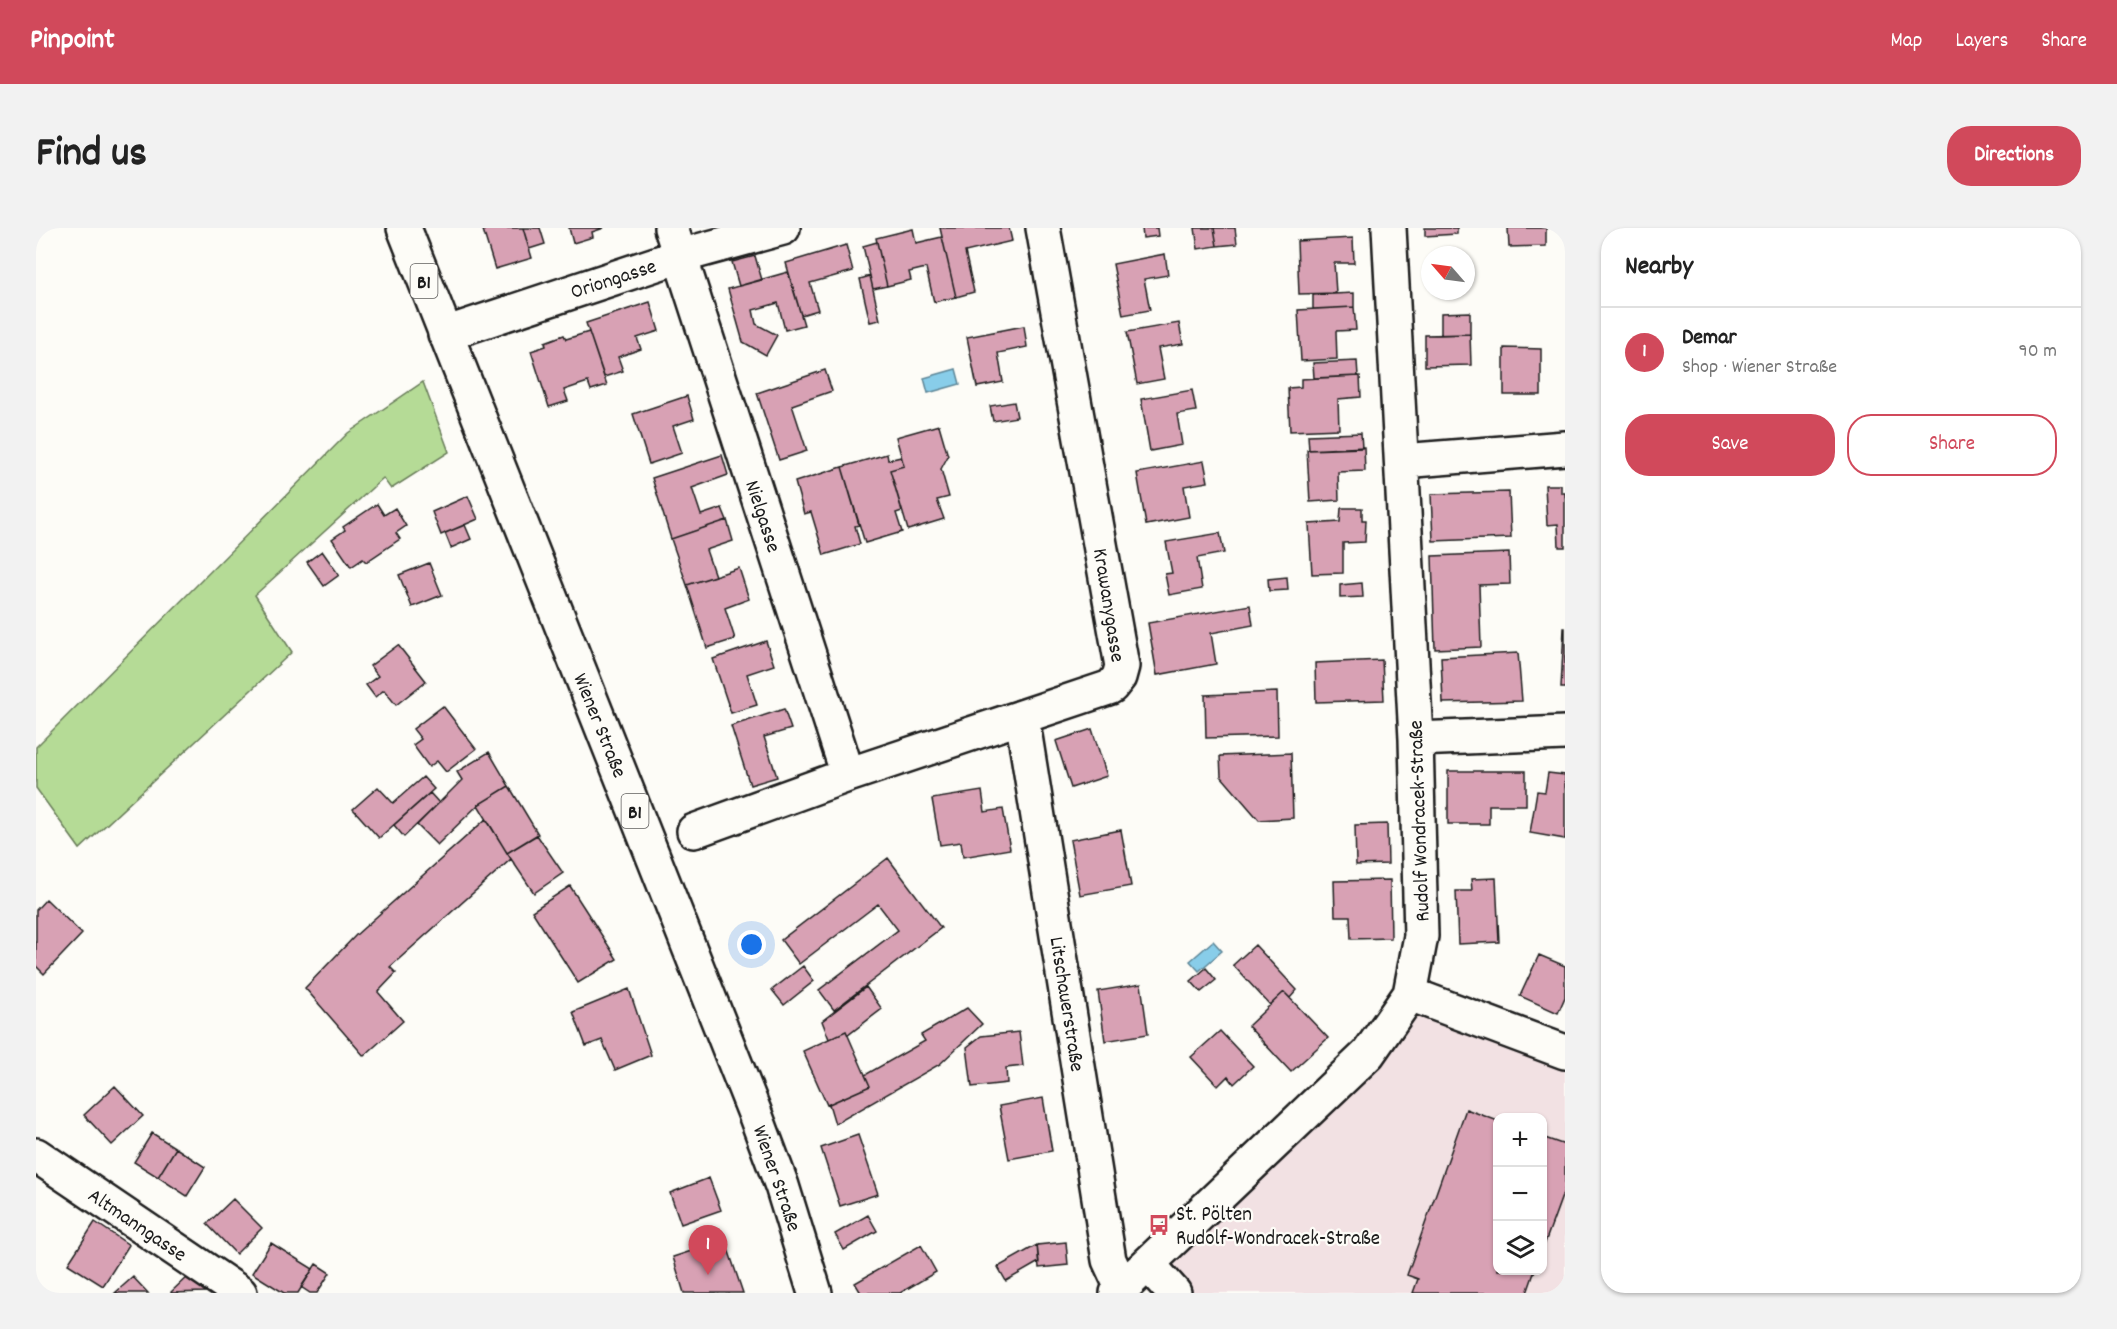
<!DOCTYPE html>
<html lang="en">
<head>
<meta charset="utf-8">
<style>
  body { margin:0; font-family:Dekko,sans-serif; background:#f2f2f2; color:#222 }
  .controls { position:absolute; right:18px; bottom:18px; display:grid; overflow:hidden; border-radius:12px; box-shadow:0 2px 4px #0004 }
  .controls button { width:54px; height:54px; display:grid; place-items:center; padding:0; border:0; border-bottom:2px solid #e0e0e0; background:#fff; color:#222; font:30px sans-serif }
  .compass { position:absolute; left:1385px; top:18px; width:54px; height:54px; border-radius:50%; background:#fff; box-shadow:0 2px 4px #0004; rotate:298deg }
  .you { position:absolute; left:716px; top:717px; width:21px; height:21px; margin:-15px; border:4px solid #fff; border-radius:50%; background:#1a73e8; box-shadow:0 0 0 9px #1a73e833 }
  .badge { display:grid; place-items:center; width:39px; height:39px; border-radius:50%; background:#d1495b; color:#fff; font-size:20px; font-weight:700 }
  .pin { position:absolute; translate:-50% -50px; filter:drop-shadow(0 2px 3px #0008) }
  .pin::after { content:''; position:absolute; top:32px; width:21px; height:18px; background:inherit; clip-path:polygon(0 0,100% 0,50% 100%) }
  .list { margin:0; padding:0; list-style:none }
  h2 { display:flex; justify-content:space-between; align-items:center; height:78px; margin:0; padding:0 24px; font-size:26px }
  h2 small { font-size:20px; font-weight:400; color:#767676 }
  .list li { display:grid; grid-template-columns:39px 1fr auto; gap:18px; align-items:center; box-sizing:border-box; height:90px; padding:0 24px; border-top:2px solid #e0e0e0 }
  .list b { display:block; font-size:22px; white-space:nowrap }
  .list p { margin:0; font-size:20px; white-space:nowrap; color:#767676 }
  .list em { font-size:20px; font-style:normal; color:#767676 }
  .actions { display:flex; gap:12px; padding:18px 24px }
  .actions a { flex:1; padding:14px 0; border:2px solid #d1495b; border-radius:24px; text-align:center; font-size:21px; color:#d1495b }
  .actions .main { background:#d1495b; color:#fff }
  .icon { flex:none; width:33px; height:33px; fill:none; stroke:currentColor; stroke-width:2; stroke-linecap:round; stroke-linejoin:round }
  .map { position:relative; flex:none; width:1529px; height:1065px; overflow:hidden; border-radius:24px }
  header { display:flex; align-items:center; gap:36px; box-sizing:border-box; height:84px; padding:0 30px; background:#d1495b; color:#fff }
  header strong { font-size:28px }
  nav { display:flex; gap:33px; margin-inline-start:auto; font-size:21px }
  .intro { display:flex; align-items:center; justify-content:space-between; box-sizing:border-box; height:144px; padding:0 36px }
  h1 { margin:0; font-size:42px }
  .button { padding:15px 27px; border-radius:24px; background:#d1495b; color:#fff; font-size:21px; font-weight:700 }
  main { display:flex; gap:36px; padding:0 36px }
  aside { flex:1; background:#fff; border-radius:24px; box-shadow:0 2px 4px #0004 }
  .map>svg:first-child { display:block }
</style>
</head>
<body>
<header>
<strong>Pinpoint</strong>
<nav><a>Map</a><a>Layers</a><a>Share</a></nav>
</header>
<div class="intro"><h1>Find us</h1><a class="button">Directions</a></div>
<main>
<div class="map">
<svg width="1529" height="1065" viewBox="0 0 1529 1065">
  <rect width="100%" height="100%" fill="#fdfcf7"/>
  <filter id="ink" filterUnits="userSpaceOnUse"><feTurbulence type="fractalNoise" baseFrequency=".0167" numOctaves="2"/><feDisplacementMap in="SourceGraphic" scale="12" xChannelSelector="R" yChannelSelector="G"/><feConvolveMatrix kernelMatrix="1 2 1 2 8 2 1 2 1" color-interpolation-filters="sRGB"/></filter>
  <g filter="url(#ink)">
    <path fill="#f2e1e3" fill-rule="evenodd" d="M 1385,782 L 1529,835 L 1529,1065 L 1110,1065 L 1343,834 ZM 1462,890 L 1506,890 L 1506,1042 L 1462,1042 Z"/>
    <path fill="#b5db96" stroke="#687c59" stroke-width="1.5" d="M 387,154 L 413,224 L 355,261 L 347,250 L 219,367 L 256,424 L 44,621 L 0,560 L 0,519 L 312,205 Z"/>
    <path fill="#88cde9" stroke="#5d8697" stroke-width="1.5" d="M 920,141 L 924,156 L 892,165 L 888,150 Z
      M 1177,713 L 1186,723 L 1163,743 L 1154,733 Z"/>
    <path fill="#d8a1b4" stroke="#1c1c1c" stroke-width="1.5" d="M 454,0 L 487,0 L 496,30 L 459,41 L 447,2 Z
      M 487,0 L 504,0 L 509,16 L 493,21 Z
      M 533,0 L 568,0 L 556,4 L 557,9 L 537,15 Z
      M 904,0 L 973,0 L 976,13 L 929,24 L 938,64 L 920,69 Z
      M 1106,0 L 1121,0 L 1122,8 L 1107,10 Z
      M 1159,0 L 1178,0 L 1181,18 L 1162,21 Z
      M 1178,0 L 1199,0 L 1201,16 L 1181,18 Z
      M 1389,0 L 1421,0 L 1421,6 L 1389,8 Z
      M 1472,0 L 1510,0 L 1510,18 L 1473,19 Z
      M 877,1 L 880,15 L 906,9 L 920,69 L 898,74 L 890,40 L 873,44 L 875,52 L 851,58 L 840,10 Z
      M 1317,10 L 1318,35 L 1298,35 L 1300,65 L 1263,66 L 1261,13 Z
      M 841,14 L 851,58 L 837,61 L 827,18 Z
      M 810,17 L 817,43 L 774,55 L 782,82 L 765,87 L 750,35 Z
      M 1129,26 L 1132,47 L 1108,51 L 1114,82 L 1087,87 L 1077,36 Z
      M 719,28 L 726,52 L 703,58 L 696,34 Z
      M 752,44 L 768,97 L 749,102 L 742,75 L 717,82 L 720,96 L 741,107 L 730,127 L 707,114 L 692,61 Z
      M 834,48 L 844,92 L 834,94 L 824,51 Z
      M 1318,65 L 1318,79 L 1277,81 L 1277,67 Z
      M 614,74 L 623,103 L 601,110 L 605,121 L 582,129 L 587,143 L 568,149 L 550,95 Z
      M 1318,79 L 1320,102 L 1300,103 L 1301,131 L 1265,133 L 1262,82 Z
      M 1434,84 L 1434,106 L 1405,107 L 1405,85 Z
      M 1143,95 L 1147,116 L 1122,120 L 1128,151 L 1101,156 L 1091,104 Z
      M 988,98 L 991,119 L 962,125 L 967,154 L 941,159 L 931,109 Z
      M 553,104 L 571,157 L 555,162 L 552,154 L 528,162 L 532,173 L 513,179 L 495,123 L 510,118 L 509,114 L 528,107 L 530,111 Z
      M 1434,106 L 1435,137 L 1389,138 L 1389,107 Z
      M 1468,120 L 1505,121 L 1505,167 L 1468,167 Z
      M 1321,133 L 1322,148 L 1278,150 L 1277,135 Z
      M 789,142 L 796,163 L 756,177 L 771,223 L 743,232 L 721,165 Z
      M 1324,148 L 1325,169 L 1302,171 L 1303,201 L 1254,203 L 1252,160 L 1265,159 L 1265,151 Z
      M 1156,162 L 1160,183 L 1141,186 L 1146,217 L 1114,223 L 1105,171 Z
      M 651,168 L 658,191 L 637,198 L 646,225 L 613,236 L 597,186 Z
      M 978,174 L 981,189 L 957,193 L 954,178 Z
      M 903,197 L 912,228 L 905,241 L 913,269 L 901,272 L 908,291 L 872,302 L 854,242 L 868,238 L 860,209 Z
      M 1325,205 L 1326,220 L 1273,222 L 1272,207 Z
      M 1328,219 L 1329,243 L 1302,244 L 1303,272 L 1274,274 L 1271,222 Z
      M 851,226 L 852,232 L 865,229 L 868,238 L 854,242 L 866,283 L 860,285 L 866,304 L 829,315 L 806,239 Z
      M 686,227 L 692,247 L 656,260 L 665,287 L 686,280 L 691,292 L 635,311 L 616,250 Z
      M 1168,233 L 1172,254 L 1148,258 L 1153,289 L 1110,297 L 1101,245 Z
      M 806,239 L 823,297 L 819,298 L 824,316 L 788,327 L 775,284 L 768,286 L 759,254 Z
      M 1509,257 L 1525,257 L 1525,265 L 1529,265 L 1529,319 L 1523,319 L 1522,296 L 1511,297 Z
      M 1473,264 L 1475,310 L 1397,313 L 1395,266 Z
      M 432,268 L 442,291 L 405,307 L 396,284 Z
      M 341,276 L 348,287 L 359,280 L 370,298 L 360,305 L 364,311 L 330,334 L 327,331 L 315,339 L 296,311 L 309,302 L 307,299 Z
      M 1305,280 L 1326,280 L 1326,292 L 1330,292 L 1329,314 L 1307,315 L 1307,345 L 1276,346 L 1273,296 L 1304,294 Z
      M 691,292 L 697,313 L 670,322 L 679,348 L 651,357 L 635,311 Z
      M 429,297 L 435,311 L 415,320 L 409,305 Z
      M 1184,305 L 1188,325 L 1161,330 L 1166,361 L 1133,367 L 1129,346 L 1136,345 L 1130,314 Z
      M 286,323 L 303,347 L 288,358 L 271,334 Z
      M 1473,325 L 1474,356 L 1443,357 L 1445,419 L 1399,421 L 1396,328 Z
      M 393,335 L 406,367 L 376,379 L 363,347 Z
      M 703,340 L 713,371 L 689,380 L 699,411 L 671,420 L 651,357 Z
      M 1251,349 L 1252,362 L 1233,363 L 1232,351 Z
      M 1326,355 L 1327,369 L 1304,370 L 1304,357 Z
      M 1214,377 L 1217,397 L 1175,405 L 1180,436 L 1121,447 L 1112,395 Z
      M 1528,400 L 1529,400 L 1529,460 L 1525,460 Z
      M 730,413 L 738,437 L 711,446 L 721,477 L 695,485 L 677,431 Z
      M 362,417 L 390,453 L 360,477 L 348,462 L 339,469 L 330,457 L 342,448 L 334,438 Z
      M 1482,425 L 1486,473 L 1407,475 L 1405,429 Z
      M 1346,432 L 1348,472 L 1280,474 L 1279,435 Z
      M 1241,464 L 1242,508 L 1170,510 L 1169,467 Z
      M 407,478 L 440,521 L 410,544 L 401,533 L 393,539 L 377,517 L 385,511 L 377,501 Z
      M 748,481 L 755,501 L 728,509 L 741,549 L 714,557 L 695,498 Z
      M 1056,501 L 1071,548 L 1035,560 L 1020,513 Z
      M 453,524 L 473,558 L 442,577 L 401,617 L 381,597 L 426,552 L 421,544 Z
      M 1255,525 L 1257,590 L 1223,592 L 1185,548 L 1184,528 Z
      M 1412,543 L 1490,543 L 1490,577 L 1453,577 L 1453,596 L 1412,596 Z
      M 1512,545 L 1529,547 L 1529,611 L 1494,605 L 1501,563 L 1509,564 Z
      M 387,549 L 398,561 L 343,610 L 317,581 L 342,559 L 357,575 Z
      M 473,558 L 502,606 L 471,625 L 442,577 Z
      M 946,563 L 949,584 L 967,581 L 974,621 L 927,629 L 925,614 L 904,617 L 896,571 Z
      M 394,565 L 403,575 L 368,609 L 358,597 Z
      M 450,591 L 475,631 L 354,739 L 360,745 L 342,764 L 367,793 L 328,828 L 269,760 L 320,707 Z
      M 1351,596 L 1352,636 L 1320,637 L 1319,597 Z
      M 1085,602 L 1095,658 L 1044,667 L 1034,612 Z
      M 501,607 L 527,645 L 498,665 L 471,625 Z
      M 852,630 L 905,700 L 798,782 L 783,762 L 862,702 L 842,676 L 763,736 L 745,712 Z
      M 1460,650 L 1463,714 L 1422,716 L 1420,663 L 1436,663 L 1435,651 Z
      M 1354,652 L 1355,710 L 1315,711 L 1314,688 L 1299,688 L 1298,653 Z
      M 534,658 L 581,731 L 542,755 L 496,683 Z
      M 10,671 L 46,706 L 8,746 L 0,738 L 0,682 Z
      M 1219,717 L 1261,762 L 1254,770 L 1248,764 L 1234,777 L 1197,737 Z
      M 1503,727 L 1529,738 L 1529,769 L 1522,785 L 1484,768 Z
      M 767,738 L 778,753 L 748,777 L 736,762 Z
      M 1170,740 L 1180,752 L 1165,764 L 1155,753 Z
      M 1105,756 L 1112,806 L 1069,813 L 1062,763 Z
      M 830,759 L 846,781 L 812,807 L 810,803 L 793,811 L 786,793 Z
      M 593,761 L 615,827 L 579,842 L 566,812 L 550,818 L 537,784 Z
      M 1248,764 L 1292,810 L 1255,844 L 1212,798 Z
      M 931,780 L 946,796 L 904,836 L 799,896 L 793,876 L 834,858 L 829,847 L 889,813 L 885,807 Z
      M 810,803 L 834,858 L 791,877 L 767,823 Z
      M 1184,803 L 1217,838 L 1198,856 L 1192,848 L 1182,858 L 1155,829 Z
      M 983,804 L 987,838 L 970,840 L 971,855 L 936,859 L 931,819 L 945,808 Z
      M 79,858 L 107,888 L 76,917 L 48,887 Z
      M 1007,870 L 1016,923 L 973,931 L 963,878 Z
      M 1430,881 L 1462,893 L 1462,1042 L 1499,1042 L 1491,1065 L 1377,1065 L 1382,1051 L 1371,1047 Z
      M 116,905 L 140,920 L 122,949 L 98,934 Z
      M 822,907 L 842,966 L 804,978 L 785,920 Z
      M 1506,909 L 1529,917 L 1529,960 L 1506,1023 Z
      M 140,920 L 169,939 L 151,968 L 122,949 Z
      M 673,950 L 685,982 L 645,996 L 634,965 Z
      M 197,971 L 226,1000 L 200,1026 L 171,996 Z
      M 832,987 L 841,1003 L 808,1022 L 799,1006 Z
      M 59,994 L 93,1017 L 67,1058 L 32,1036 Z
      M 689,1012 L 707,1065 L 648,1065 L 637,1029 Z
      M 1030,1014 L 1032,1037 L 1003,1040 L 1001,1017 Z
      M 235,1015 L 277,1041 L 262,1065 L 248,1065 L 216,1045 Z
      M 885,1017 L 900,1044 L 864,1065 L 825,1065 L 819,1055 Z
      M 1001,1017 L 1003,1034 L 970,1053 L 962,1039 Z
      M 280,1036 L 294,1045 L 281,1065 L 274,1065 L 265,1059 Z
      M 154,1046 L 169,1064 L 135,1065 L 135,1064 Z
      M 97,1049 L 112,1065 L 79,1065 Z"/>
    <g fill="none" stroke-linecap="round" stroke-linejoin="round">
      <defs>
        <path id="minor" d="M 635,0 L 812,547
          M 409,106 L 644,28 L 747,0
          M 1366,233 L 1529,220
          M 986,489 L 1073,1032 L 1086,1060
          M 1380,511 L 1529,505
          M 658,603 L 812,547 L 1075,459 L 1083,449 L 1086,438 L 1007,0
          M 1374,766 L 1529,824
          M 0,927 L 204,1065
          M 1112,1036 L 1138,1065
          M 1081,1065 L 1332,826 L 1374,766 L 1385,708 L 1380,511 L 1353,0"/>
        <path id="major" d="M 368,0 L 718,883 L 746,958 L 779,1065"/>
      </defs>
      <use href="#minor" stroke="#1c1c1c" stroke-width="38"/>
      <use href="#major" stroke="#1c1c1c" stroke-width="38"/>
      <use href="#minor" stroke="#fdfcf7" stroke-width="33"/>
      <use href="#major" stroke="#fdfcf7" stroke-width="33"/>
    </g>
  </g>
  <defs>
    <symbol id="bus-bare" viewBox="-9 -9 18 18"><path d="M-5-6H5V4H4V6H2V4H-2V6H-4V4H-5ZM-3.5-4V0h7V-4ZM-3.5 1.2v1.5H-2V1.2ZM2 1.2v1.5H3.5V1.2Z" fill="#d1495b" stroke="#fdfcf7" stroke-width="2.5" paint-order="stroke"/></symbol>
  </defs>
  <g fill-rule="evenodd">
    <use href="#bus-bare" x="1108" y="982" width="30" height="30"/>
  </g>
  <g text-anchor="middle" stroke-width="4.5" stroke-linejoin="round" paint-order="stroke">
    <g fill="#fdfcf7" stroke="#605f5e" stroke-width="1.5">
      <rect x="374.5" y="36" width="27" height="34" rx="4.5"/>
      <rect x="585.5" y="566" width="27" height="34" rx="4.5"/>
    </g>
    <g font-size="20" font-weight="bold" fill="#1c1c1c">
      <text x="388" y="60">B1</text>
      <text x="599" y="590">B1</text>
    </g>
    <g font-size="21" fill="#1c1c1c" stroke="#fdfcf7">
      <text transform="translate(577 50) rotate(-18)" y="7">Oriongasse</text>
      <text transform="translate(728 288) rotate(72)" y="7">Nielgasse</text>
      <text transform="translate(1074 377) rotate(81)" y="7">Krawanygasse</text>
      <text transform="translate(565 497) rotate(68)" y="7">Wiener Straße</text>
      <text transform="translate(1382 593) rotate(-92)" y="7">Rudolf Wondracek-Straße</text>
      <text transform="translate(1032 776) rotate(81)" y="7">Litschauerstraße</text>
      <text transform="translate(742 950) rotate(71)" y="7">Wiener Straße</text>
      <text transform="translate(102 996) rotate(34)" y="7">Altmanngasse</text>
    </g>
    <g font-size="21" fill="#1c1c1c" stroke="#fdfcf7" text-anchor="start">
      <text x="1140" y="992">St. Pölten<tspan x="1140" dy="24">Rudolf-Wondracek-Straße</tspan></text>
    </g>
  </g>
</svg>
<div class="controls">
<button>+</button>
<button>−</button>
<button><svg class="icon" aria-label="layers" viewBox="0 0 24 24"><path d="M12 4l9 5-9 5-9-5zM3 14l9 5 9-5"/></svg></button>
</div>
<svg class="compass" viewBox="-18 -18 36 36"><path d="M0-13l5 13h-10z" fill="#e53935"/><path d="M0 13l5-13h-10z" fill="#767676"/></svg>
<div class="you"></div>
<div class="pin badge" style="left:672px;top:1047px">1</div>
</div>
<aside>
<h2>Nearby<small></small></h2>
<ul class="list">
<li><span class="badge">1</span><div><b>Demar</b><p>Shop · Wiener Straße</p></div><em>90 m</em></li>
</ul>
<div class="actions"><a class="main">Save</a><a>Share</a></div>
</aside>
</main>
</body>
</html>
